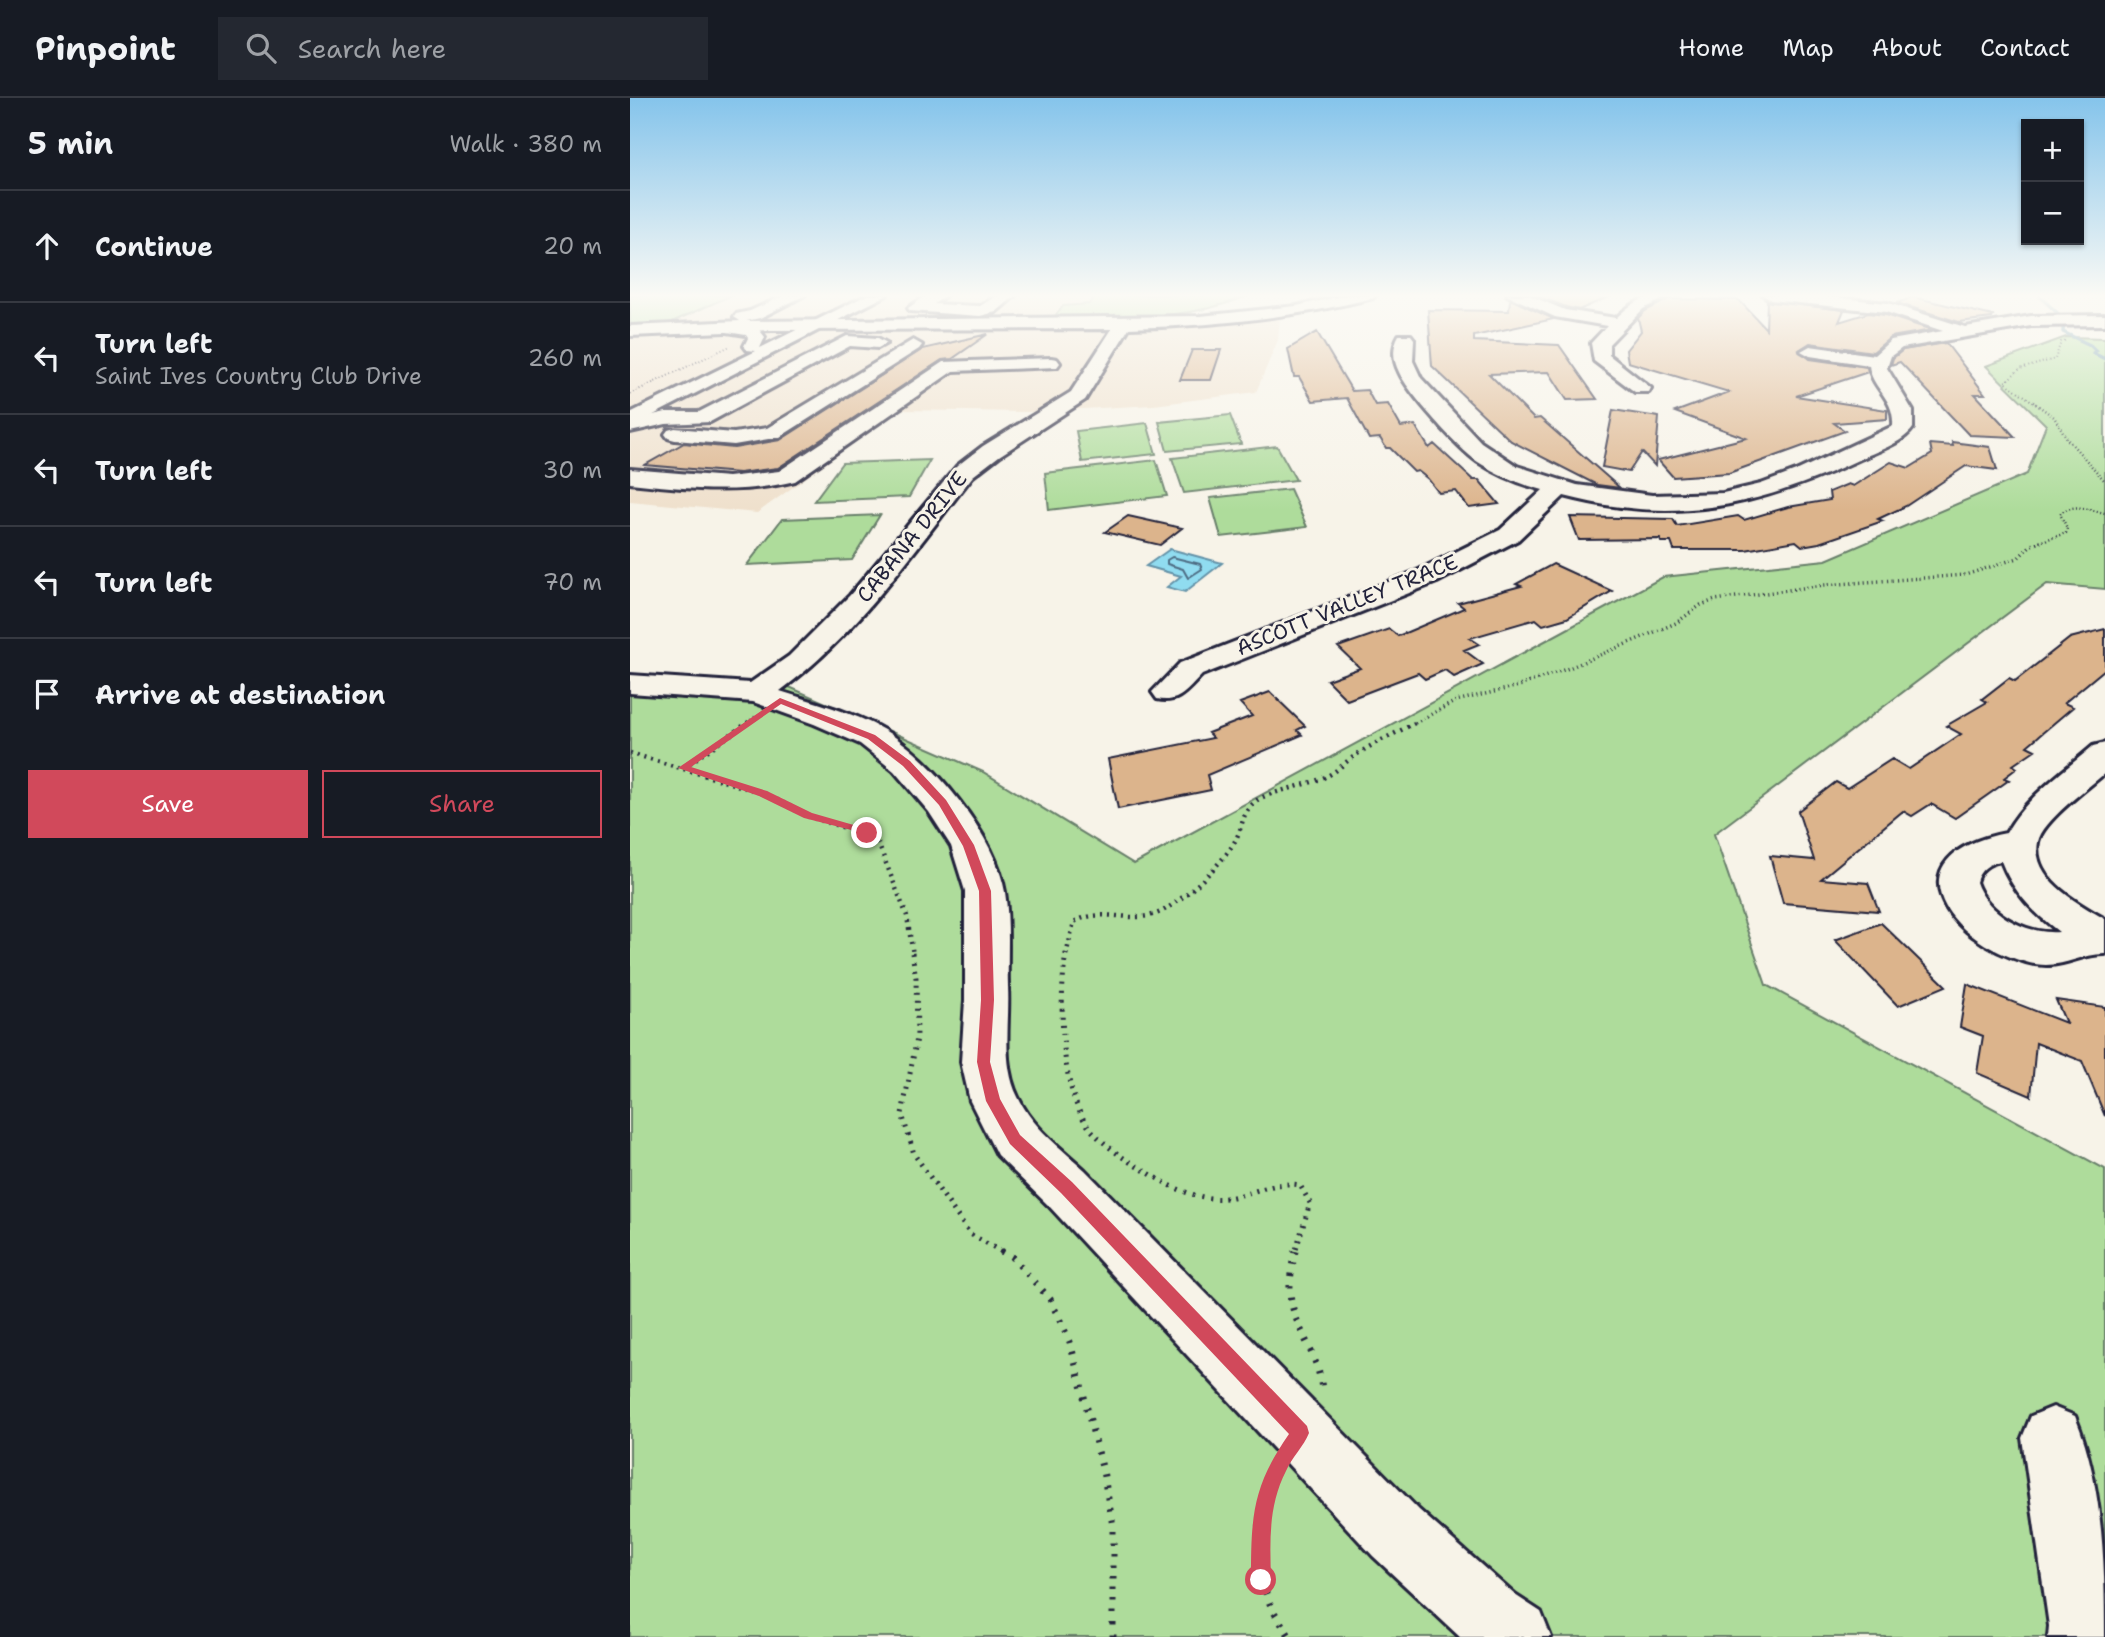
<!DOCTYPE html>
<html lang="en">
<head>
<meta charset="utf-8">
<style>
  body { margin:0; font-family:"Shantell Sans",sans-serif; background:#242831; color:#f1f3f6 }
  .controls { position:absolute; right:21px; top:21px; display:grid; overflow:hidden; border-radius:0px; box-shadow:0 2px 5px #0004 }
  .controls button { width:63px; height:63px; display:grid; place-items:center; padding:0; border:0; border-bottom:2px solid #363941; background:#171b24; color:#f1f3f6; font:35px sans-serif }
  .stop { position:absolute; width:21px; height:21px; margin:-16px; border:5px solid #d1495b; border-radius:50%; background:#fff }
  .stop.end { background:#d1495b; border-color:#fff; box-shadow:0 2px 7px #0008 }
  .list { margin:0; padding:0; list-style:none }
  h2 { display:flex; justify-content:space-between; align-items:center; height:91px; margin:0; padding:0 28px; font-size:30px }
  h2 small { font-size:23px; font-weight:400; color:#9ea1a6 }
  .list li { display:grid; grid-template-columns:46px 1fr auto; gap:21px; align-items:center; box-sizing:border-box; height:112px; padding:0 28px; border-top:2px solid #363941 }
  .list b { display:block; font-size:26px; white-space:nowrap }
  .list p { margin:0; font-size:23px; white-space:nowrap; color:#9ea1a6 }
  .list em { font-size:23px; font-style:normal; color:#9ea1a6 }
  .actions { display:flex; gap:14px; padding:21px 28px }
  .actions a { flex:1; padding:16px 0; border:2px solid #d1495b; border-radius:0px; text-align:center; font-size:24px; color:#d1495b }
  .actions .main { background:#d1495b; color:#fff }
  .icon { flex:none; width:38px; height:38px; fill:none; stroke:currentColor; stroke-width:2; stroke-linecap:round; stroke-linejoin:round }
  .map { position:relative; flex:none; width:1475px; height:1539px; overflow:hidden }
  header { display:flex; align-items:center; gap:42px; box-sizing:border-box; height:98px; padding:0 35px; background:#171b24; border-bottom:2px solid #363941 }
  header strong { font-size:33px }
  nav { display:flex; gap:38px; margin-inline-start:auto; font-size:24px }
  .search { width:490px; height:63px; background:#242831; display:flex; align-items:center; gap:18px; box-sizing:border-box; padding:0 24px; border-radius:0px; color:#9ea1a6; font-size:26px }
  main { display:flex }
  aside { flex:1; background:#171b24 }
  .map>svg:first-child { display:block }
</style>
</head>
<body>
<header>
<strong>Pinpoint</strong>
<div class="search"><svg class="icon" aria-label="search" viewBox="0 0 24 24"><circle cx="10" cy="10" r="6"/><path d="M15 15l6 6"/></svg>Search here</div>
<nav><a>Home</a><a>Map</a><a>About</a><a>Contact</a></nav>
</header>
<main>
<aside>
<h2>5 min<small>Walk · 380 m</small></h2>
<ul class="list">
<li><svg class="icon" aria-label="ahead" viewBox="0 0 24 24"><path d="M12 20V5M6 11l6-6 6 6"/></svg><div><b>Continue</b></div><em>20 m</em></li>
<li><svg class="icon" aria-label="left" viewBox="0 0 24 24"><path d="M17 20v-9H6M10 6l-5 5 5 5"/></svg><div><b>Turn left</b><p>Saint Ives Country Club Drive</p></div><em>260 m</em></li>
<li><svg class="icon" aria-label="left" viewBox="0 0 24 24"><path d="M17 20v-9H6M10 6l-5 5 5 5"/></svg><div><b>Turn left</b></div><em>30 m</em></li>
<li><svg class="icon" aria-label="left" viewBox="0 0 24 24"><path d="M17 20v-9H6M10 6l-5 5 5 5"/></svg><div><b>Turn left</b></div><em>70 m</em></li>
<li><svg class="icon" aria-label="arrive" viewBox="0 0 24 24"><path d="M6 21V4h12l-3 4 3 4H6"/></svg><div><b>Arrive at destination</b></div></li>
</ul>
<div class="actions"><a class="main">Save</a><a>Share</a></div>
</aside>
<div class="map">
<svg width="1475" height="1539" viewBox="0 0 1475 1539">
  <rect width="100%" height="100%" fill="#f7f3e8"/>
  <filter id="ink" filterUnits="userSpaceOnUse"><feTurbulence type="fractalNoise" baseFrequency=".0143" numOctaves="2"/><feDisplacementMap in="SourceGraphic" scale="14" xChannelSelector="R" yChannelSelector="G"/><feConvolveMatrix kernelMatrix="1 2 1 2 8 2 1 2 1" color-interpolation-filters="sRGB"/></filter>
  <g filter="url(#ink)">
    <path fill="#efe0cc" d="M 102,197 L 467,197 L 459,206 L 433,208 L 425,218 L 445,228 L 589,225 L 650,219 L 648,242 L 626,294 L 524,307 L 399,314 L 270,312 L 127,415 L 0,403 L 0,235 L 17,235 Z"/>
    <path fill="#aedc9b" stroke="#687f6b" stroke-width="2" d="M 4,197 L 102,197 L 33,228 L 0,228 L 0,200 Z
      M 467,197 L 620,197 C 555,224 493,219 424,219 L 433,208 L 459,206 Z
      M 1436,239 L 1475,240 L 1475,491 L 1417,486 L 1084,736 L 1136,887 L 1475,1071 L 1475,1539 L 0,1539 L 0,577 L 157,588 L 353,674 L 504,766 L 1033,479 L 1196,462 L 1397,376 L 1416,327 L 1356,268 Z
      M 600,317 L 611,346 L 537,353 L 529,324 Z
      M 517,325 L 526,356 L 452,364 L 446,333 Z
      M 647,348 L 666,382 L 554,395 L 542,360 Z
      M 300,362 L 279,399 L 184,403 L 212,365 Z
      M 526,362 L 537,398 L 419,412 L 415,375 Z
      M 660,391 L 677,429 L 591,439 L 580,400 Z
      M 250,417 L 222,462 L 117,467 L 152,421 Z"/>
    <path fill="#90dcf0" stroke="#6492a8" stroke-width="2" d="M 540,451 L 592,465 L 555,494 L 537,489 L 551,478 L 516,468 Z"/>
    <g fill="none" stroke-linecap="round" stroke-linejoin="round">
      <path stroke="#4e6c83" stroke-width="2" d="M 542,459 L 570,466 L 572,471 L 558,480 L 553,471 L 537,466 L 537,462 Z"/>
      <path stroke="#6492a8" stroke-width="3.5" d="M 1410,199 L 1434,221 L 1433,234 L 1460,247 L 1466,253 L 1463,255 L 1475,261"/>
    </g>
    <path fill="#dcb48c" stroke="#22223b" stroke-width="2" d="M 905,197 L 983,197 L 949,212 L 936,209 Z
      M 1283,199 L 1363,218 L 1362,220 L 1329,224 L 1267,205 Z
      M 880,201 L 924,221 L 844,238 L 844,243 L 929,247 L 967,301 L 937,302 L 919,274 L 859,276 L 904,321 L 910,320 L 990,390 L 967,387 L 881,343 L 802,268 L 798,212 L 879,213 Z
      M 1039,201 L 1109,202 L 1136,231 L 1137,203 L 1214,212 L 1209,224 L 1238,215 L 1255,217 L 1302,232 L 1261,239 L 1243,254 L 1180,245 L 1169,252 L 1180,261 L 1237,269 L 1238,274 L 1166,298 L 1257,312 L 1257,321 L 1204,325 L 1215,333 L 1099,375 L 1043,379 L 1028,362 L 1116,340 L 1045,314 L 1099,294 L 998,264 L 996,252 L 1011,233 L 1008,220 L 1015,213 Z
      M 687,234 L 722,293 L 737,292 L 745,307 L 758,306 L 771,329 L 785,327 L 799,350 L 804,346 L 843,382 L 849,382 L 869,406 L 839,410 L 826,393 L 809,395 L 798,381 L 788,373 L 784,374 L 760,350 L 756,350 L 750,340 L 739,341 L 717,300 L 683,303 L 669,279 L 664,279 L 658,251 Z
      M 358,236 L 322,261 L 312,262 L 148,370 L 109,375 L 15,367 L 54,345 L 104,350 L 150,342 L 293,251 Z
      M 1316,245 L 1355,296 L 1345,296 L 1385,339 L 1339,337 L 1270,264 L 1261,267 L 1263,260 L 1273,252 Z
      M 562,252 L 591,252 L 581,282 L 550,282 Z
      M 983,312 L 1029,319 L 1025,368 L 1012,354 L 999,374 L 972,369 Z
      M 1322,344 L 1360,349 L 1367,372 L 1336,368 L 1276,408 L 1248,421 L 1253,423 L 1189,445 L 1172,448 L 1166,443 L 1115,452 L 1044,452 L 1041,444 L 1031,444 L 1030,441 L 949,442 L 940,419 L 1043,421 L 1047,428 L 1108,418 L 1114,422 L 1158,409 L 1200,402 L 1199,394 L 1218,386 L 1223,388 L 1261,364 L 1279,370 L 1302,356 L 1300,346 L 1323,348 Z
      M 498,418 L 552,430 L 530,447 L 475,434 Z
      M 923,466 L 982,493 L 937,520 L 913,527 L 906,521 L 840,540 L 849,546 L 834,552 L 853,566 L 824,579 L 815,572 L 795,581 L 788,575 L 717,602 L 697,582 L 730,570 L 708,549 L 759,531 L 768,538 L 834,510 L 828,505 L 891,488 L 886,486 Z
      M 1475,531 L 1475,571 L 1434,605 L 1443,609 L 1397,648 L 1405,652 L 1383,667 L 1387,670 L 1374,680 L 1379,682 L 1325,720 L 1301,706 L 1282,718 L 1273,713 L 1191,781 L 1238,785 L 1249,813 L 1153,805 L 1140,758 L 1184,762 L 1168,713 L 1206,684 L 1217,690 L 1262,661 L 1279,671 L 1331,636 L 1316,628 L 1357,604 L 1352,601 L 1379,580 L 1385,583 L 1440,540 Z
      M 640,594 L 675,628 L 667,632 L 672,637 L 577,677 L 581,692 L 488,711 L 478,661 L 583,640 L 578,635 L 622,618 L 610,605 Z
      M 1251,825 L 1316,888 L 1268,908 L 1205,842 Z
      M 1337,886 L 1436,925 L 1426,902 L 1475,909 L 1475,1018 L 1452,963 L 1406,945 L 1401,998 L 1347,975 L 1353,938 L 1330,929 Z"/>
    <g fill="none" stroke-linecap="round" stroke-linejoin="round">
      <defs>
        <path id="minor" d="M 155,197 L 175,197 L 130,220 L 116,223 L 570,218 L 666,208 L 717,197 L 746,197 L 743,200 C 662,220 582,228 499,230 L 455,302 L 369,358 L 343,378 C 283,453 229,535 150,593 C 184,604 223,614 254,632 C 302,660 366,738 375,794 C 380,825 377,858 378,889 C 380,926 371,965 388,999 C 403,1030 430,1049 455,1072 L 789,1412 L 885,1497 L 911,1514 L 921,1539 L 830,1539 L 743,1458 L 419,1108 L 367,1057 L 340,1003 L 331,964 L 335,902 L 335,793 L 321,748 L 299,714 L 264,673 L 230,646 L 184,626 L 123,604 L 0,595 L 0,577 L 120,585 L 159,558 L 220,497 L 327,368 L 353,348 L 441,294 L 482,231 L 142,232 L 0,238 L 0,228 L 110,223 L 104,219 L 106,216 L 120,213 Z
          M 297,197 L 316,197 L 304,206 L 350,208 L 368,197 L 386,197 L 366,214 L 350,218 L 280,213 L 278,210 Z
          M 877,197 L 898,197 L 935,212 L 986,220 C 1004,203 1016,197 1041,197 L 1013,211 L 979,246 L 979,257 L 1021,290 L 1019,294 L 1005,294 L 964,263 L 961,245 L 977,228 L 925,219 Z
          M 1133,197 L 1183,197 L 1258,205 L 1335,229 L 1401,218 L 1475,217 L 1475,227 L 1401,228 L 1272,250 L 1261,258 L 1257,270 L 1283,313 L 1283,330 C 1272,346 1246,353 1228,362 C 1127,409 1045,427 934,398 L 888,442 L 807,484 L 572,577 C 557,592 549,606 527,601 L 522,594 L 550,565 L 789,472 L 870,432 L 913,392 C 890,386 868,377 848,364 C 828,350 779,296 769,274 C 763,262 762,249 769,237 L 781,237 L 784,241 L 783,263 L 791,280 L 851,344 L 887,368 L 947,387 L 1022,397 L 1093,395 L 1131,386 L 1166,373 L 1263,328 C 1265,299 1241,291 1239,267 L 1180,258 L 1171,253 L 1180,248 L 1244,257 L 1261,242 L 1313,233 L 1256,214 L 1141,202 Z
          M 217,238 L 248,240 L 257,245 L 248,250 L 220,248 L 80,324 L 36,326 L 0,334 L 0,322 L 36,314 L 69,314 Z
          M 283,242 L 292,247 L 289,251 L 150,339 L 104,347 L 45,342 L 38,340 L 35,336 L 38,332 L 45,330 L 104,335 L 137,330 Z
          M 421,260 L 427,261 L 430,265 L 427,269 L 323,273 L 165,383 C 109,397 57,391 0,385 L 0,371 L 98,379 L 149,373 L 313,264 Z
          M 1475,645 L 1475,675 C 1458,690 1412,723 1408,744 C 1401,781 1449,806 1475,821 L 1475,856 C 1446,856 1430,874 1396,864 C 1317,843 1257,758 1376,735 C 1396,699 1432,675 1463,648 ZM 1371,763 C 1383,794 1403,814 1429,834 C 1397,837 1357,816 1346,784 C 1349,772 1359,765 1371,763 Z
          M 1423,1309 L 1445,1318 C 1473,1386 1475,1467 1475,1539 L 1418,1539 L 1419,1528 L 1392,1340 L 1401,1318 Z"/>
        <path id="highway" d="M 237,197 L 257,197 L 0,329 L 0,315 L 126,253 L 117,252 L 114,248 L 118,240 L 116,237 L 91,233 L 89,229 L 91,225 L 127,229 L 135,239 L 130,250 Z"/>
      </defs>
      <use href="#minor" stroke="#22223b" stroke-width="6"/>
      <use href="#highway" stroke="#22223b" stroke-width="6"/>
      <path stroke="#22223b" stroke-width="2" stroke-dasharray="1 2.5" stroke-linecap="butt" d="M 0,296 L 100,248
        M 1406,306 L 1375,284 L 1390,271 L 1425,261 L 1431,244 L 1437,242"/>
      <path stroke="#22223b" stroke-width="2.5" stroke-dasharray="1 2.5" stroke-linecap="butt" d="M 1403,304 L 1424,319 L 1438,342 L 1475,383
        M 1406,445 L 1436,435 L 1437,430 L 1430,416 C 1442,404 1460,412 1475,415"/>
      <path stroke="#22223b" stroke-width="3.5" stroke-dasharray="1 3.5" stroke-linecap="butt" d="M 117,625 L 127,618
        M 785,625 L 826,603 L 889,588 L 939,570 L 1046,525 L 1071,507 L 1085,502 L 1194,487 L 1335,477 L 1388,460 L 1401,447 L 1411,444"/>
      <path stroke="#22223b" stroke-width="4.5" stroke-dasharray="2 5" stroke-linecap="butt" d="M 0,655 L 133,695 L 178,718 L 246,740 L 277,818 L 283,857
        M 54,669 L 120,623
        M 436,857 L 444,824 C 475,807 506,830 536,811 C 557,798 597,762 607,739 C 614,724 612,714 626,703 C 637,694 681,687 697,678 C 706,674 714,665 723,659 C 743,645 767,635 788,623"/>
      <path stroke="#22223b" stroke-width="5" stroke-dasharray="2 6" stroke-linecap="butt" d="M 282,855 L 286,880 L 287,940 L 272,1016 L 284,1056 L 340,1136 L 374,1155
        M 436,855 C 429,901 429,989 458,1028 C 473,1047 496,1063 517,1074 C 536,1086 558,1098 581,1100 C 612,1104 639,1081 670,1087 L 680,1105 L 665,1155"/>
      <path stroke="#22223b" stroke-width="7" stroke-dasharray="2.5 9" stroke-linecap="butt" d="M 371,1153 L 383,1160 L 420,1201 L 440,1244 L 473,1373 L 483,1428 L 483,1539
        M 665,1153 C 662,1169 658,1186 661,1202 C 667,1235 691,1260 692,1295
        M 647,1371 L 637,1394 L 630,1424 L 631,1482 L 642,1511 L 660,1539"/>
      <use href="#minor" fill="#f7f3e8" fill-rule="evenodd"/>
      <use href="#highway" fill="#f7f3e8" fill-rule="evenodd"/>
    </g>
  </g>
  <linearGradient id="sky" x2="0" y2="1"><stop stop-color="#85c4eb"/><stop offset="0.48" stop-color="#fbfaf5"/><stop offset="1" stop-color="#fbfaf5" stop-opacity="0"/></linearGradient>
  <rect width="1475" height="412" fill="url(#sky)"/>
  <path fill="#d1495b" d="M 150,600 L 245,637 L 280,663 L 316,702 L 344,747 L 361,793 L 364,902 L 360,964 L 370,1001 L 390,1037 L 442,1084 L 677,1328 L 679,1335 C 674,1348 662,1359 656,1373 C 638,1408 640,1444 641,1482 L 638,1489 L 631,1492 L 624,1489 L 621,1482 C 621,1419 622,1389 659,1336 L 431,1095 L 380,1046 L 356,1003 L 347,964 L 351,902 L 349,793 L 333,748 L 309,707 L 273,668 L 238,641 L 151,606 L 61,669 L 137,693 L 182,715 L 241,732 L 241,737 L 174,720 L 129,698 L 48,670 Z"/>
  <g text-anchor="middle" stroke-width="6" stroke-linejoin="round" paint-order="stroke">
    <g font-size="21" fill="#22223b" stroke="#f7f3e8">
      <text transform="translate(282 439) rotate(-51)" y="7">CABANA DRIVE</text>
      <text transform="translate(717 507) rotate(-22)" y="7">ASCOTT VALLEY TRACE</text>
    </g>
  </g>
</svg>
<div class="controls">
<button>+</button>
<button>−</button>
</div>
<div class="stop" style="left:631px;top:1482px"></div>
<div class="stop end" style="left:237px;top:735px"></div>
</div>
</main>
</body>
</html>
